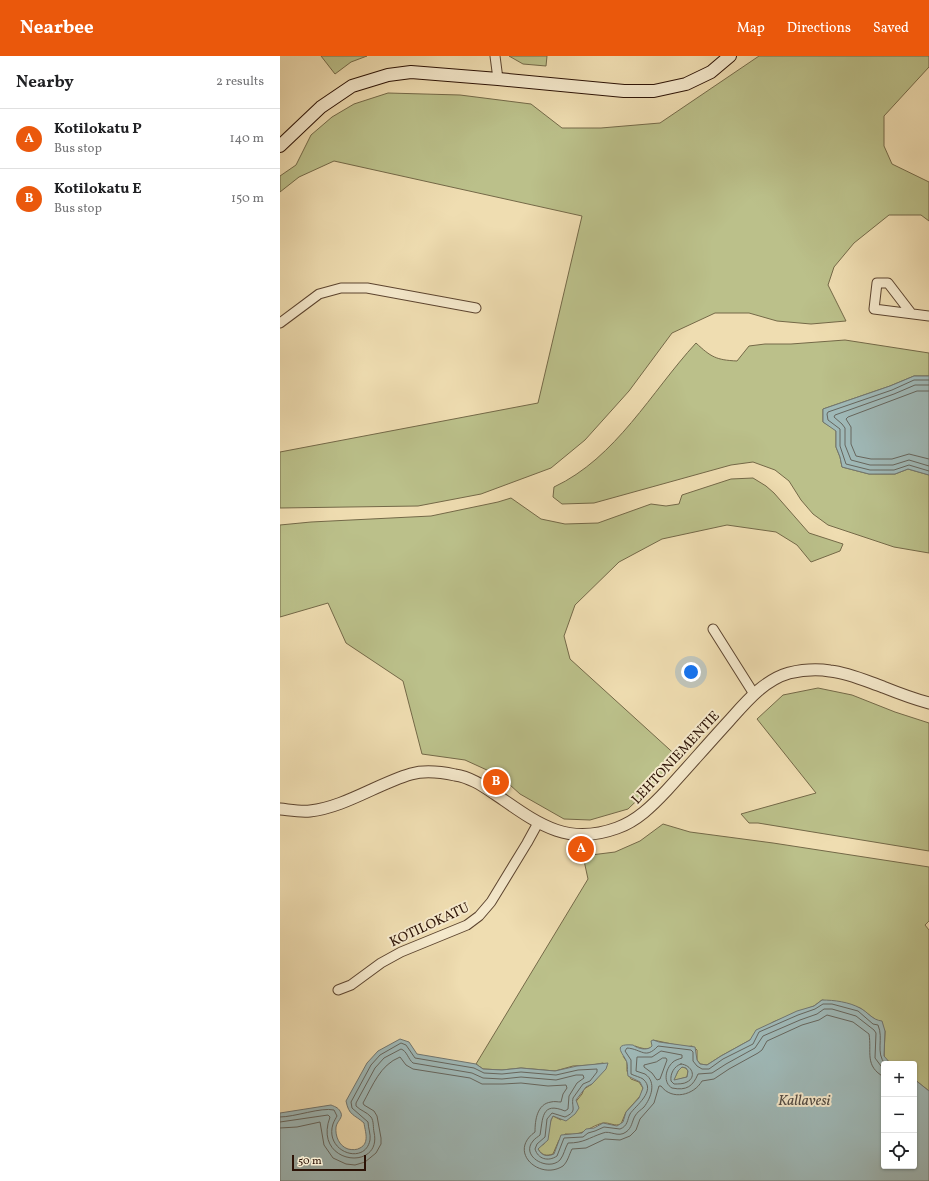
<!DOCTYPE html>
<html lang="en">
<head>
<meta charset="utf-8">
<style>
  body { margin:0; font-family:Vollkorn,serif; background:#f2f2f2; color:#202124 }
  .controls { position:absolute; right:12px; bottom:12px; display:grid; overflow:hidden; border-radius:4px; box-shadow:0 1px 3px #0004 }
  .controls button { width:36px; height:36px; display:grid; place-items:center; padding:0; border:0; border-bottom:1px solid #e0e0e0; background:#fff; color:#202124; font:20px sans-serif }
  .scale { position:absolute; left:12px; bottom:10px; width:74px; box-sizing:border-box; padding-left:4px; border:2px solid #2c1205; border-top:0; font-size:11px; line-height:14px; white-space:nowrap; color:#2c1205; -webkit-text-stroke:3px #f5e9cc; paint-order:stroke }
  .you { position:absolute; left:411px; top:616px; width:14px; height:14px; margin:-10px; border:3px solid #fff; border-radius:50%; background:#1a73e8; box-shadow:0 0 0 6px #1a73e833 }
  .badge { display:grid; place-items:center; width:26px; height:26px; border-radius:50%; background:#ea580c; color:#fff; font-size:13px; font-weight:700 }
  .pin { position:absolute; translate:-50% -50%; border:2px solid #fff; box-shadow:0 1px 4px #0006 }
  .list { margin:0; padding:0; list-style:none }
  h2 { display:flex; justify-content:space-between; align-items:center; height:52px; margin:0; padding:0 16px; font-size:17px }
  h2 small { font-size:13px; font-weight:400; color:#757577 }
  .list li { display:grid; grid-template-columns:26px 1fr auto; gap:12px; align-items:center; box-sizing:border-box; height:60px; padding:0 16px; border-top:1px solid #e0e0e0 }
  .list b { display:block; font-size:15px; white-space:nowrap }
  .list p { margin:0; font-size:13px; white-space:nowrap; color:#757577 }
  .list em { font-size:13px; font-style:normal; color:#757577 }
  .icon { flex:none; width:22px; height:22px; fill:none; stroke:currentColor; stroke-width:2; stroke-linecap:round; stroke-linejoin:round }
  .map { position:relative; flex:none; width:649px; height:1125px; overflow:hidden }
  header { display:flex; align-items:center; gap:24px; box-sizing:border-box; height:56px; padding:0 20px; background:#ea580c; color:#fff }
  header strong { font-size:19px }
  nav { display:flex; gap:22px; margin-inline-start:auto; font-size:14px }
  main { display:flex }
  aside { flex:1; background:#fff }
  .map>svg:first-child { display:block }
</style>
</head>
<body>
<header>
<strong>Nearbee</strong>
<nav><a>Map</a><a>Directions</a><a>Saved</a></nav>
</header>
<main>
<aside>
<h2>Nearby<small>2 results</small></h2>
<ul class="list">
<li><span class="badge">A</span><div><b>Kotilokatu P</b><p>Bus stop</p></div><em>140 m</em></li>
<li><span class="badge">B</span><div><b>Kotilokatu E</b><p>Bus stop</p></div><em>150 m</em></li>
</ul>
</aside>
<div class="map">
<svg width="649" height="1125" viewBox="0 0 649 1125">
  <rect width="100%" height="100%" fill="#efddb1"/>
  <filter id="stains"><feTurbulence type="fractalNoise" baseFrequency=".005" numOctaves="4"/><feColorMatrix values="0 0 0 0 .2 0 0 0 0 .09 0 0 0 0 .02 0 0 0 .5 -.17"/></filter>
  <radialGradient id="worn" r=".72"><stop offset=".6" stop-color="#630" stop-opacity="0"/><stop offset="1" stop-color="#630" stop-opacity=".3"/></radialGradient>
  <path fill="#bbc08a" stroke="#746948" d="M 41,0 L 87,0 L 71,6 L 55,18 Z
    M 229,0 L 267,0 L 266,10 L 243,8 Z
    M 479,0 L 649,0 L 649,11 L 604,60 L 604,90 L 612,108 L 649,126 L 649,165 L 641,159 L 609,159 L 574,187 L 554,211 L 548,229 L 566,265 L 531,268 L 497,265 L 469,257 L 435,257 L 392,277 L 349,335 L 305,384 L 271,412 L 201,438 L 138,450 L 0,452 L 0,396 L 258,347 L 302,160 L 54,105 L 19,121 L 0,136 L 0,120 L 16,109 L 31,79 L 52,61 L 74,48 L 108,37 L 180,39 L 251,48 L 282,72 L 321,72 L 380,67 Z
    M 565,284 L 649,297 L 649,320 L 634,320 L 610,330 L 543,353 L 543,366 L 556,374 L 556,391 L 560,401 L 562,411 L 589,418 L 615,418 L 628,413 L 649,419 L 649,497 L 614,491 L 548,469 L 533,458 L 521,444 L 509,425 L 495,414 L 473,406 L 451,409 L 314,447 L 282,448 L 273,441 L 274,431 C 336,402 371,336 416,287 C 431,301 436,304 457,305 L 469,290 L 485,288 L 511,288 Z
    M 473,422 L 486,430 L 494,437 L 529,477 L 563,488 L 560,495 L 531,506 L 517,489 L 496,476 L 447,469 L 382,483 L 339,506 L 295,549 L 284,580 L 290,603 L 400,703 L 348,753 L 310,764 L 284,763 L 240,738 L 220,720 L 185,704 L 142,698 L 123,625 L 66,587 L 48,547 L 0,561 L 0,469 L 31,466 L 151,460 L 218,446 L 231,442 L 261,463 L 285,468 L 318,467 L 371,448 L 386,450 L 399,448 L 402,439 L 451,423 Z
    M 538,632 L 572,639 L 615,656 L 649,667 L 649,795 L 478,767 L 469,767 L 461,758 L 536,737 L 477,663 L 503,639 Z
    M 383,768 L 410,776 L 493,787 L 649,811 L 649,865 L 645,869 L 649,874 L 649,1035 L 634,1023 L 634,1008 L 611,1008 L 604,1001 L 605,975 L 596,964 L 580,952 L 542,944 L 534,950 L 493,966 L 470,984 L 441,1000 L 427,1009 L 420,1008 L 417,1004 L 417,994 L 412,990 L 406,991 L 373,984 L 373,990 C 368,995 361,992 355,990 L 343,1000 L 347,1006 L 347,1015 L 351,1023 L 359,1026 L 363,1032 L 361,1039 L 346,1056 L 341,1068 C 335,1071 329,1066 323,1067 C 317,1068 306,1075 300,1077 C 295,1079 290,1078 285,1078 L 279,1084 L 273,1098 C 267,1100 262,1100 258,1093 L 260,1090 L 264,1088 L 271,1064 L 273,1060 L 281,1064 L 302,1038 L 304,1033 L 312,1028 L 327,1010 L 323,1007 L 312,1009 L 293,1010 L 275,1015 L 241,1012 L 222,1014 L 203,1013 L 196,1008 L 308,823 L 303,800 L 335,796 L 360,785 Z
    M 402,1011 L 406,1012 L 408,1015 L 407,1021 L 393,1025 L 398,1015 Z"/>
  <path fill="#9fb9b8" stroke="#717670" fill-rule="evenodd" d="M 634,320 L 649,320 L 649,419 L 628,413 L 615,418 L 589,418 L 562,411 L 560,401 L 556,391 L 556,375 L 543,366 L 543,353 L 610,330 Z
    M 542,944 C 554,944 569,946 580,952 C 588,956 592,964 602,965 L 605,975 L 604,1000 L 611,1008 L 604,1008 L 604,1110 L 634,1110 L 634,1023 L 649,1035 L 649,1125 L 0,1125 L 0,1057 L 51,1049 C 56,1051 59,1052 61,1057 C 63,1062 57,1065 56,1071 C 55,1080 59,1090 68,1093 C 72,1094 77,1094 80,1092 C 90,1087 85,1075 84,1067 C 74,1058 69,1060 66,1045 L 87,1007 L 98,995 L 120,983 L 129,986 L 137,998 L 196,1008 L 203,1013 L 222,1014 L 241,1012 L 275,1015 L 297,1010 L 328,1007 L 326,1013 L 312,1028 L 306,1031 L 296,1044 L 299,1052 L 295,1058 L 286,1065 L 273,1060 L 271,1064 L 268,1084 L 258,1093 C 262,1100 267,1101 274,1098 L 281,1079 L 302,1077 L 306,1073 L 314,1072 L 323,1067 L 337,1070 L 343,1066 L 346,1056 L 359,1042 L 363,1032 L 360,1026 L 348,1020 C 347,1016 348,1011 347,1007 C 346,1000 329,987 353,989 C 358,993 368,995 372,990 L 371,985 L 373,984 L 379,986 L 415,991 L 417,1004 L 420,1008 L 427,1009 L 441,1000 L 470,984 L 476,974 L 517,955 L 534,950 ZM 402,1011 L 406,1012 L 408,1015 L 407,1021 L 394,1024 L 398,1015 Z"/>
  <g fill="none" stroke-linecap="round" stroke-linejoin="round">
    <path stroke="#66665e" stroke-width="1" d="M 649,324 L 634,324 L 612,334 L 548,356 L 547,358 L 548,364 L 560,373 L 560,390 L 566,408 L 590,414 L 614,414 L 629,409 L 649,415
      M 649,329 L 635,329 L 614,338 L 555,359 L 554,361 L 562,368 L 565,372 L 565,389 L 571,404 L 590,409 L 613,409 L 629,404 L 649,410
      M 649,335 L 637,335 L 568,361 L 566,363 L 571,371 L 571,388 L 576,400 L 591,403 L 612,403 L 629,398 L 649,403
      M 383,1002 L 386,1002 L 387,1004 L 380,1023 L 377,1024 L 372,1017 L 364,1011 L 364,1009 L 376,1006 Z
      M 401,1008 C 412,1009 417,1021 407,1026 C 404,1028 398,1028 394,1028 L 391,1025 C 390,1018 394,1010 401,1008 Z
      M 0,1061 C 15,1061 41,1051 54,1054 L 57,1060 C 56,1062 54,1065 53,1068 C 44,1096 85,1110 90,1084 C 91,1079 88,1071 88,1066 L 72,1052 L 71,1046 L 91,1009 L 100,999 L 121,987 L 126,989 L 135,1002 L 194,1012 L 204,1017 L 222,1018 L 241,1016 L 276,1019 L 298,1014 L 317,1013 L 317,1016 L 310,1025 L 303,1028 L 293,1042 C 291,1052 298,1055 285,1061 L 272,1057 L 267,1063 L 265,1081 L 257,1088 L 255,1093 C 258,1103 268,1106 277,1100 L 284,1082 L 303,1081 L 308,1077 L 315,1075 L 324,1071 L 340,1073 C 348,1070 347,1064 350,1058 C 355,1050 377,1035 363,1023 C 360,1021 355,1020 351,1018 L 351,1004 L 345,995 L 347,992 C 362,993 365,1004 378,990 L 411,994 L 413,996 L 413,1005 L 417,1010 L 422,1013 L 429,1013 L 443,1003 L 473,988 L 479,976 L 518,959 L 535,953 L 543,948 L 552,948 L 578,955 L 593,968 L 598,969 C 604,983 595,996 605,1008
      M 0,1066 L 48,1059 L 50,1061 C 32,1109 103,1116 94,1076 C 93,1072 94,1065 91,1061 C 87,1056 81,1055 76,1050 L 76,1047 L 95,1012 L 104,1002 L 121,993 C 127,995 128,1003 133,1007 L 192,1017 L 203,1022 L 222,1023 L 241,1021 L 276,1024 L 296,1019 L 303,1019 L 304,1022 L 297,1027 L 289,1040 L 288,1053 L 285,1055 C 261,1045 263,1063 260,1079 C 258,1081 255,1082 253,1085 C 240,1100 268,1116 280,1104 C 284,1099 285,1092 288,1087 C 304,1087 308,1082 323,1077 C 330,1074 338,1082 346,1076 C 352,1072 352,1065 355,1060 C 357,1056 361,1054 364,1051 C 371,1042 377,1026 365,1018 C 362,1017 359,1016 356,1015 L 357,1001 L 372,1001 L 381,995 L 402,999 L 402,1002 C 399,1003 395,1004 393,1006 C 385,1013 383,1027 392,1032 C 407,1035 413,1030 418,1018 L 432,1017 L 446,1008 L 475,992 L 483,980 L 520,964 L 537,958 L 544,953 L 552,953 L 576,960 L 594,974 L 596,977 L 595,1002 L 604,1014
      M 0,1072 L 17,1071 L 40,1066 L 44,1089 L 53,1102 L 66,1108 L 75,1109 L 85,1106 L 96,1097 L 101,1088 L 101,1082 L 97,1060 L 94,1055 L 84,1049 L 83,1047 C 93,1029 100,1009 120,1001 L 126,1009 L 133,1013 L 190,1022 L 202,1028 L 223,1028 L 241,1027 L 268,1030 L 286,1029 L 287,1032 L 283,1038 L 281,1046 C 278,1046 274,1045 271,1046 C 257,1048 255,1064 255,1076 C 227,1096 260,1125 283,1110 C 288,1105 289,1099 292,1093 L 306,1092 L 325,1083 L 340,1084 L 350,1080 L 356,1074 L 360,1063 L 374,1047 L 379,1030 L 381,1030 C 392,1045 414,1039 422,1025 L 434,1023 L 449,1013 L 478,997 L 482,994 L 487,985 L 522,969 L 539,964 L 547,959 L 573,966 L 589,978 C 592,996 584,1010 604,1021"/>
    <defs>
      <path id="minor" d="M 215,0 L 218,23
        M 631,257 L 608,227 L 597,227 L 594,253 L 649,260
        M 0,267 L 39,238 L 61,232 L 87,232 L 196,252
        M 433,573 L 474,638
        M 58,934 L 71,929 L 101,907 L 121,896 L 187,869 L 199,860 L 211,846 L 247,787 L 258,767"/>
      <path id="tertiary" d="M 0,753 C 10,754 20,756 30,755 C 65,751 97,728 131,718 C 145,714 161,716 175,719 C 190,721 203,730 215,738 C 256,766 285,791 337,772 C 357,765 372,750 387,734 C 408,711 428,688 449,665 C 466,646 484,624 509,617 C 522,614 538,613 550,615 C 569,617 586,625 603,631 C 618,637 634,643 649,647"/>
      <path id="secondary" d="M 0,90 L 41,51 L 72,30 L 108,19 L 131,16 L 218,23 L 344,35 L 374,35 L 406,28 L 431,16 L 450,0"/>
    </defs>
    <use href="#minor" stroke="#5d4530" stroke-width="11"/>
    <use href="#tertiary" stroke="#5d4530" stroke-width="13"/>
    <use href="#secondary" stroke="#2c1205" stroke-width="14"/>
    <use href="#minor" stroke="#f5e9cc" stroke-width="9"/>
    <use href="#tertiary" stroke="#f5e9cc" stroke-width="11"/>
    <use href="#secondary" stroke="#f5e9cc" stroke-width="12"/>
  </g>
  <g text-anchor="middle" stroke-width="4" stroke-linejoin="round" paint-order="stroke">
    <g font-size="14" fill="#2c1205" stroke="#f5e9cc">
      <text transform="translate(395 701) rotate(-47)" y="5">LEHTONIEMENTIE</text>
      <text transform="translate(149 868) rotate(-25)" y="5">KOTILOKATU</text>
    </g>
    <g font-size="15" font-style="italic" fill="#544c44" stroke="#f5e9cc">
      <text x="524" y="1049">Kallavesi</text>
    </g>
  </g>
  <rect width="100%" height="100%" filter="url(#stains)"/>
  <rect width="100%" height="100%" fill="url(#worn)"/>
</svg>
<div class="controls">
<button>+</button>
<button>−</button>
<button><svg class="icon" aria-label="locate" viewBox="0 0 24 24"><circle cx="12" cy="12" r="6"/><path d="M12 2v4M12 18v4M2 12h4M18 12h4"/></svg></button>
</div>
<div class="scale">50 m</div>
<div class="you"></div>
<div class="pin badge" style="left:301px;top:793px">A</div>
<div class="pin badge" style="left:216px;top:726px">B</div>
</div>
</main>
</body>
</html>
